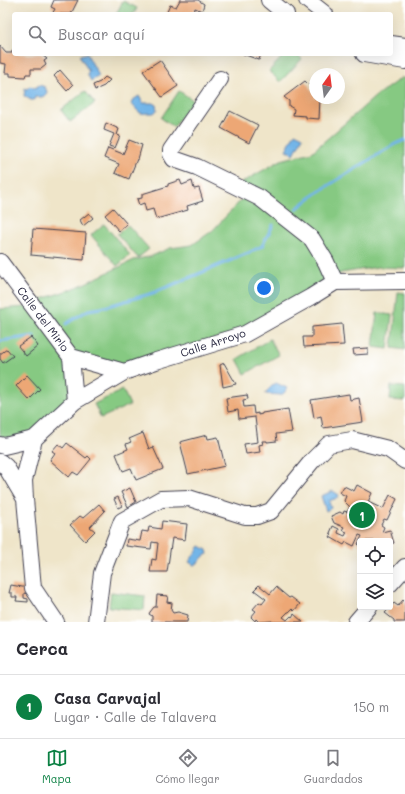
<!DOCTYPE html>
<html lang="es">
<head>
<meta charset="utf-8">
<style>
  body { margin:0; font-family:Mali,sans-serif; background:#f2f2f3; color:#2b2b33 }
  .controls { position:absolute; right:12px; bottom:12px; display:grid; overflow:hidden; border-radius:4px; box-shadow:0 4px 16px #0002 }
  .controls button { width:36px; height:36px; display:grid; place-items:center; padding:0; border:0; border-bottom:1px solid #e1e1e2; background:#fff; color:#2b2b33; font:20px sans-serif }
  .compass { position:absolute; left:309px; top:68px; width:36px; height:36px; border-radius:50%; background:#fff; box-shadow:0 4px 16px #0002; rotate:14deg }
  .you { position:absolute; left:264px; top:288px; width:14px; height:14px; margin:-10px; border:3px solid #fff; border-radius:50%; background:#1a73e8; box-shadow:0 0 0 6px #1a73e833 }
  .badge { display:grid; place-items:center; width:26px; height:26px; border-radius:50%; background:#0b8043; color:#fff; font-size:13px; font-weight:700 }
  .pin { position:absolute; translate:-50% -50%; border:2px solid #fff; box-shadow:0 1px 4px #0006 }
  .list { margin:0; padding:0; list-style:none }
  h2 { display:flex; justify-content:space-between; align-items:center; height:52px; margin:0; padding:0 16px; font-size:17px }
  h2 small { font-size:13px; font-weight:400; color:#7c7c81 }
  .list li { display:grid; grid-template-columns:26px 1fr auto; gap:12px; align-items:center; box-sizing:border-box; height:64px; padding:0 16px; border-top:1px solid #e1e1e2 }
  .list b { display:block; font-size:15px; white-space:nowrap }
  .list p { margin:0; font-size:13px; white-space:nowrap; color:#7c7c81 }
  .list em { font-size:13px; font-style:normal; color:#7c7c81 }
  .icon { flex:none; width:22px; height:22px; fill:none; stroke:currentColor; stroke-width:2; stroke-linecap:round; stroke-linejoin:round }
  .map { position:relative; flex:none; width:405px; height:622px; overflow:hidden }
  .search { position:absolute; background:#fff; box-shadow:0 4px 16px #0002; left:12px; right:12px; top:12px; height:44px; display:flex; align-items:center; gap:10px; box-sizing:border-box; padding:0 14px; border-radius:4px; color:#7c7c81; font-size:15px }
  .sheet { height:116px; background:#fff }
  nav { display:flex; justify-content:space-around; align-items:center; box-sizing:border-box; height:56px; border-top:1px solid #e1e1e2; background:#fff; font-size:11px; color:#7c7c81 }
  nav a { display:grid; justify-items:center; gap:2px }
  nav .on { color:#0b8043 }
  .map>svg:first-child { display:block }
</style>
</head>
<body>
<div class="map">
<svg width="405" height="622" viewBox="0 0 405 622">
  <rect width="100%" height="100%" fill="#fff"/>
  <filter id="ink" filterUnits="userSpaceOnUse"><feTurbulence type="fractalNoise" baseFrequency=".025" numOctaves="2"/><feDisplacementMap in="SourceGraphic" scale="8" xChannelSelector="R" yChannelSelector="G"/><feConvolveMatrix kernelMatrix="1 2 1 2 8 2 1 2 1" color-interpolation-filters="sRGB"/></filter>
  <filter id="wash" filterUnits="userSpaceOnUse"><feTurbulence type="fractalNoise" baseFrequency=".012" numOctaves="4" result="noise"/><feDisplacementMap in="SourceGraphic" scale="16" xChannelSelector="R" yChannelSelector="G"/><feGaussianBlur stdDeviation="0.9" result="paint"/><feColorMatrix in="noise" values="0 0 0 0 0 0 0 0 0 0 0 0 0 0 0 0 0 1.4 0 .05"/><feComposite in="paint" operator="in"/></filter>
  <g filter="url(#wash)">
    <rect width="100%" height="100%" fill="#efe5c9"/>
    <path fill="#86c982" stroke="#54765e" d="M 123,1 L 137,8 L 134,14 L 116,14 Z
      M 285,54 L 297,54 L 302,59 L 280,82 L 269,71 Z
      M 401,78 L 405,78 L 405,268 L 378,267 L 341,273 L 242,331 L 123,366 L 77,355 L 68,399 L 33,432 L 0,441 L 0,309 L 25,307 L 36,301 L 75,288 L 134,260 L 152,256 L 170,248 L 192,245 L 212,231 L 245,196 L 241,183 L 281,160 L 312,152 L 376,96 Z
      M 85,91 L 95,103 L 70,122 L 61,110 Z
      M 179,91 L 193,100 L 174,127 L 161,118 Z
      M 104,224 L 130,255 L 117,266 L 91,235 Z
      M 128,225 L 149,249 L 138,258 L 117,234 Z
      M 398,292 L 405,293 L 405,350 L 392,348 Z
      M 377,313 L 392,315 L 388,349 L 373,347 Z
      M 270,339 L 279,355 L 245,374 L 237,359 Z
      M 391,386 L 405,387 L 405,401 L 390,400 Z
      M 123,390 L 130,405 L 101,418 L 94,404 Z
      M 111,592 L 145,596 L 144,610 L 109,607 Z"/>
    <path fill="#73b5e8" stroke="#4a6c92" d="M 83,54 L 87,54 L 99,76 L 91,81 L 87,74 L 89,72 L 80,56 Z
      M 39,85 L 45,87 L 47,92 C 45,98 40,97 35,97 L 34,100 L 31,100 L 24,96 L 25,88 L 27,89 L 30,86 L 35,88 Z
      M 139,96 L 143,103 L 153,103 L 156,105 L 157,110 C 154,114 153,113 148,113 C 146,113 144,114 141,113 C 137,112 135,106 131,104 L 133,100 Z
      M 295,133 L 303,137 L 294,154 L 286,150 Z
      M 276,383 L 287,388 L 285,392 L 281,395 L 266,394 L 265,393 L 273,385 Z
      M 333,491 L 339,495 L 337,498 L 329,501 L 331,508 L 326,511 L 321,496 Z
      M 200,546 L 207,550 L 208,554 C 200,557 201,563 194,565 L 189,562 Z"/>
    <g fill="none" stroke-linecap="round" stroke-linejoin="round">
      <path stroke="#73b5e8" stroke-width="3" d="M 296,209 L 318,192 L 395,144 L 405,140
        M 66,324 L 88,310 L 101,308 L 153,293 L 248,253 L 262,246 L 273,225
        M 0,341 L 34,336"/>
    </g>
    <g id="blocks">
      <path fill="#eda775" d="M 54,0 L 78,0 L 71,14 L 52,14 L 55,9 L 51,7 Z
        M 180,0 L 198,0 L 204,4 L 202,11 L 195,8 L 194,12 L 194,14 L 166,14 L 170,5 L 176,7 Z
        M 0,46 L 6,53 L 12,53 L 12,50 L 14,50 L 14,54 L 41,54 L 47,59 L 44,61 L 46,65 L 41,69 L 31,69 L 31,74 L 26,74 L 25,77 L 10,76 L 10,73 L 5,73 L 6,64 L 0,63 Z
        M 243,54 L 261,54 L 259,60 Z
        M 160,60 L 178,86 L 162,97 L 143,71 Z
        M 60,70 L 73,85 L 67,91 L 54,76 Z
        M 105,77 L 110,80 L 104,86 L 95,90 L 93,85 L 100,82 Z
        M 305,81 L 310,86 L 309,87 L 315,95 L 315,98 L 320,98 L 319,119 L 306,118 L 306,116 L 293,115 L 294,109 L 289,106 L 289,101 L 284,97 Z
        M 230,111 L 258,125 L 249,143 L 221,128 Z
        M 106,123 L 119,129 L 117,135 L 120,136 L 115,148 L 109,146 L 114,134 L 104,130 Z
        M 129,140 L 142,145 L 138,159 L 137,159 L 129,179 L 115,173 L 119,164 L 104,158 L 108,148 L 123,154 Z
        M 180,180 L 182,185 L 192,181 L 194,189 L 199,188 L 203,201 L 187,206 L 188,210 L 156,219 L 153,209 L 146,211 L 144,203 L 139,205 L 137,199 L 142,198 L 142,194 L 168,186 L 168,184 Z
        M 113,208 L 127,224 L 119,231 L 105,215 Z
        M 89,213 L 93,218 L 83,226 L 80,220 Z
        M 33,229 L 86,233 L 84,260 L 31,255 Z
        M 342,324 L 344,345 L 304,347 L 303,337 L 312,337 L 312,327 Z
        M 31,337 L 38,346 L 26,356 L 18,346 Z
        M 368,348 L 368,354 L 354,355 L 353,349 Z
        M 7,349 L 13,356 L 3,363 L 0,359 L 0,354 Z
        M 224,363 L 236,384 L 223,387 L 220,365 Z
        M 27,375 L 40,389 L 29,400 L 16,386 Z
        M 349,394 L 350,400 L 359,398 L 363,422 L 323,428 L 321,416 L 314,418 L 311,400 Z
        M 247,395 L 248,399 L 243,400 L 244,407 L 253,406 L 254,414 L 258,413 L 258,415 L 262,414 L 262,413 L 288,409 L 292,432 L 276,434 L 277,441 L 267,442 L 267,441 L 262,441 L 263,444 L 259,445 L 260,452 L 246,454 L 244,444 L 258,442 L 255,417 L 239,419 L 238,410 L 228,412 L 226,398 Z
        M 143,433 L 149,449 L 153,447 L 163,469 L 136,480 L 131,468 L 123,471 L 116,454 L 128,449 L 126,444 L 131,442 L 129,439 Z
        M 207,435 L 208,439 L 218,437 L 225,466 L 188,474 L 180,442 Z
        M 67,443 L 86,458 L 88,456 L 91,459 L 78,475 L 73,472 L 69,477 L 50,460 L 55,453 L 52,451 L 58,444 L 63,448 Z
        M 357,485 L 372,493 L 368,502 L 383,509 L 390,495 L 397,499 L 387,520 L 384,519 L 381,525 L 384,527 L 382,532 L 390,530 L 394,543 L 390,544 L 390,541 L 360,541 L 360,546 L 358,544 L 362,536 L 359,535 L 354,546 L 346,542 L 344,545 L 330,537 L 332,534 L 330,533 L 333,526 L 339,529 L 338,533 L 345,536 L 347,532 L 342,530 L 344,527 L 334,523 L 331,516 L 340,512 L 343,514 L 344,511 L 347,512 L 350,507 L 344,501 L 346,496 L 340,493 L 344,486 L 354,491 Z
        M 130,488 L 136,502 L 128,507 L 121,492 Z
        M 118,497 L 122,506 L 118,508 L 114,499 Z
        M 99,504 L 105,511 L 90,527 L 95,531 L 85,541 L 70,525 L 80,516 L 83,518 Z
        M 162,521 L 187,524 L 185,540 L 172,538 L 167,572 L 150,572 L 152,559 L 156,560 L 158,543 L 152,542 L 151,549 L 126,546 L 127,539 L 140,541 L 142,531 L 148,532 L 149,527 L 161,529 Z
        M 11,585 L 28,588 L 27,594 L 24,593 L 24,598 L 28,599 L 28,602 L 16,601 L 17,597 L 12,597 L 12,593 L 9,593 Z
        M 259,585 L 270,594 L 276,587 L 289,598 L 291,597 L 300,604 L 294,611 L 292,609 L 289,612 L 288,612 L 283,617 L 287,620 L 291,616 L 292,617 L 294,614 L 303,622 L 273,622 L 272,621 L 259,622 L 256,619 L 255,621 L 251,617 L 256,611 L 253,609 L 259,602 L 262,604 L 266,599 L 254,590 Z
        M 157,595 L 168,596 L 167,602 L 172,603 L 171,610 L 173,613 L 178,612 L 188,615 L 187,622 L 152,622 L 152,616 L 149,614 L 150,612 L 154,607 L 156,607 Z
        M 403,600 L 405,602 L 405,622 L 394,622 L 394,620 L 385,613 L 394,603 L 398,606 Z"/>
    </g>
  </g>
  <g filter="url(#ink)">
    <use href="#blocks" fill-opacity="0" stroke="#413f50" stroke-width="1"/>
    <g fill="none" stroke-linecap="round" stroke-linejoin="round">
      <defs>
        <path id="minor" d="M 269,0 L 286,14
          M 307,0 L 325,14
          M 391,44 L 405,46
          M 364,54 L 405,61
          M 220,79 L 171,150 L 171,154 L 174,159 L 197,167 L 260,198 L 312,239 L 326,262 L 335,282
          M 0,262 L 71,357 L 75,401
          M 71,357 L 124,372
          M 0,445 L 4,446 L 34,439
          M 0,462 L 6,467 L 25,499 L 33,588 L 56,622
          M 25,499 L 24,480 L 34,439 L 75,401 L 124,372 L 156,361 L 245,334 L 311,297 L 335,282 L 405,281
          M 390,584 L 405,567
          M 96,622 L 102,573 L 122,521 L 161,499 L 189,498 L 245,516 L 257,516 L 271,511 L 312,461 L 329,444 L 352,440 L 388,449 L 405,461
          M 356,622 L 369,607"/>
      </defs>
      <use href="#minor" stroke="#413f50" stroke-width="18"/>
      <use href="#minor" stroke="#fff" stroke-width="16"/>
    </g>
  </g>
  <g text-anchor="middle" stroke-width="4" stroke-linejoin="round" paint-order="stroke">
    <g font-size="11" fill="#22223b" stroke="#fff">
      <text transform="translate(43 319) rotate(53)" y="4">Calle del Mirlo</text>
      <text transform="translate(213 343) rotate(-18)" y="4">Calle Arroyo</text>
    </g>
  </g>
</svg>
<div class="controls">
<button><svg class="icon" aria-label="locate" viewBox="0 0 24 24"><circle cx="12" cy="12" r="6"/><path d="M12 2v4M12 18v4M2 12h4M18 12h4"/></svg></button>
<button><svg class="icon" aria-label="layers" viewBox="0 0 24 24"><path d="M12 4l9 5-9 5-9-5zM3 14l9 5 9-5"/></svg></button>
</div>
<svg class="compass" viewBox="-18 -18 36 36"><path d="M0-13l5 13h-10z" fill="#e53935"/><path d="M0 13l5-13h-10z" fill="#7c7c81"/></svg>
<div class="you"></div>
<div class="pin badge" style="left:362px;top:515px">1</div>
<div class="search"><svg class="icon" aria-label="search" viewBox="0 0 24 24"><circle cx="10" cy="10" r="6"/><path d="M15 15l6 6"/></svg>Buscar aquí</div>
</div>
<section class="sheet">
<h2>Cerca<small></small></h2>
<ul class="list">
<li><span class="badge">1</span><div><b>Casa Carvajal</b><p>Lugar · Calle de Talavera</p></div><em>150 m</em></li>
</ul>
</section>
<nav>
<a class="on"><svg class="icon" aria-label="map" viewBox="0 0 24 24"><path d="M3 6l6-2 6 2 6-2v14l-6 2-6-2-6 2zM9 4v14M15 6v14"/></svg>Mapa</a>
<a><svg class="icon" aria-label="directions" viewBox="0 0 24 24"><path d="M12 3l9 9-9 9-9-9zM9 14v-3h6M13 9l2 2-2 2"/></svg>Cómo llegar</a>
<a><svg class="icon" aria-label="saved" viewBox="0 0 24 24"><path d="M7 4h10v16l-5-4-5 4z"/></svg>Guardados</a>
</nav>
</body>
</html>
